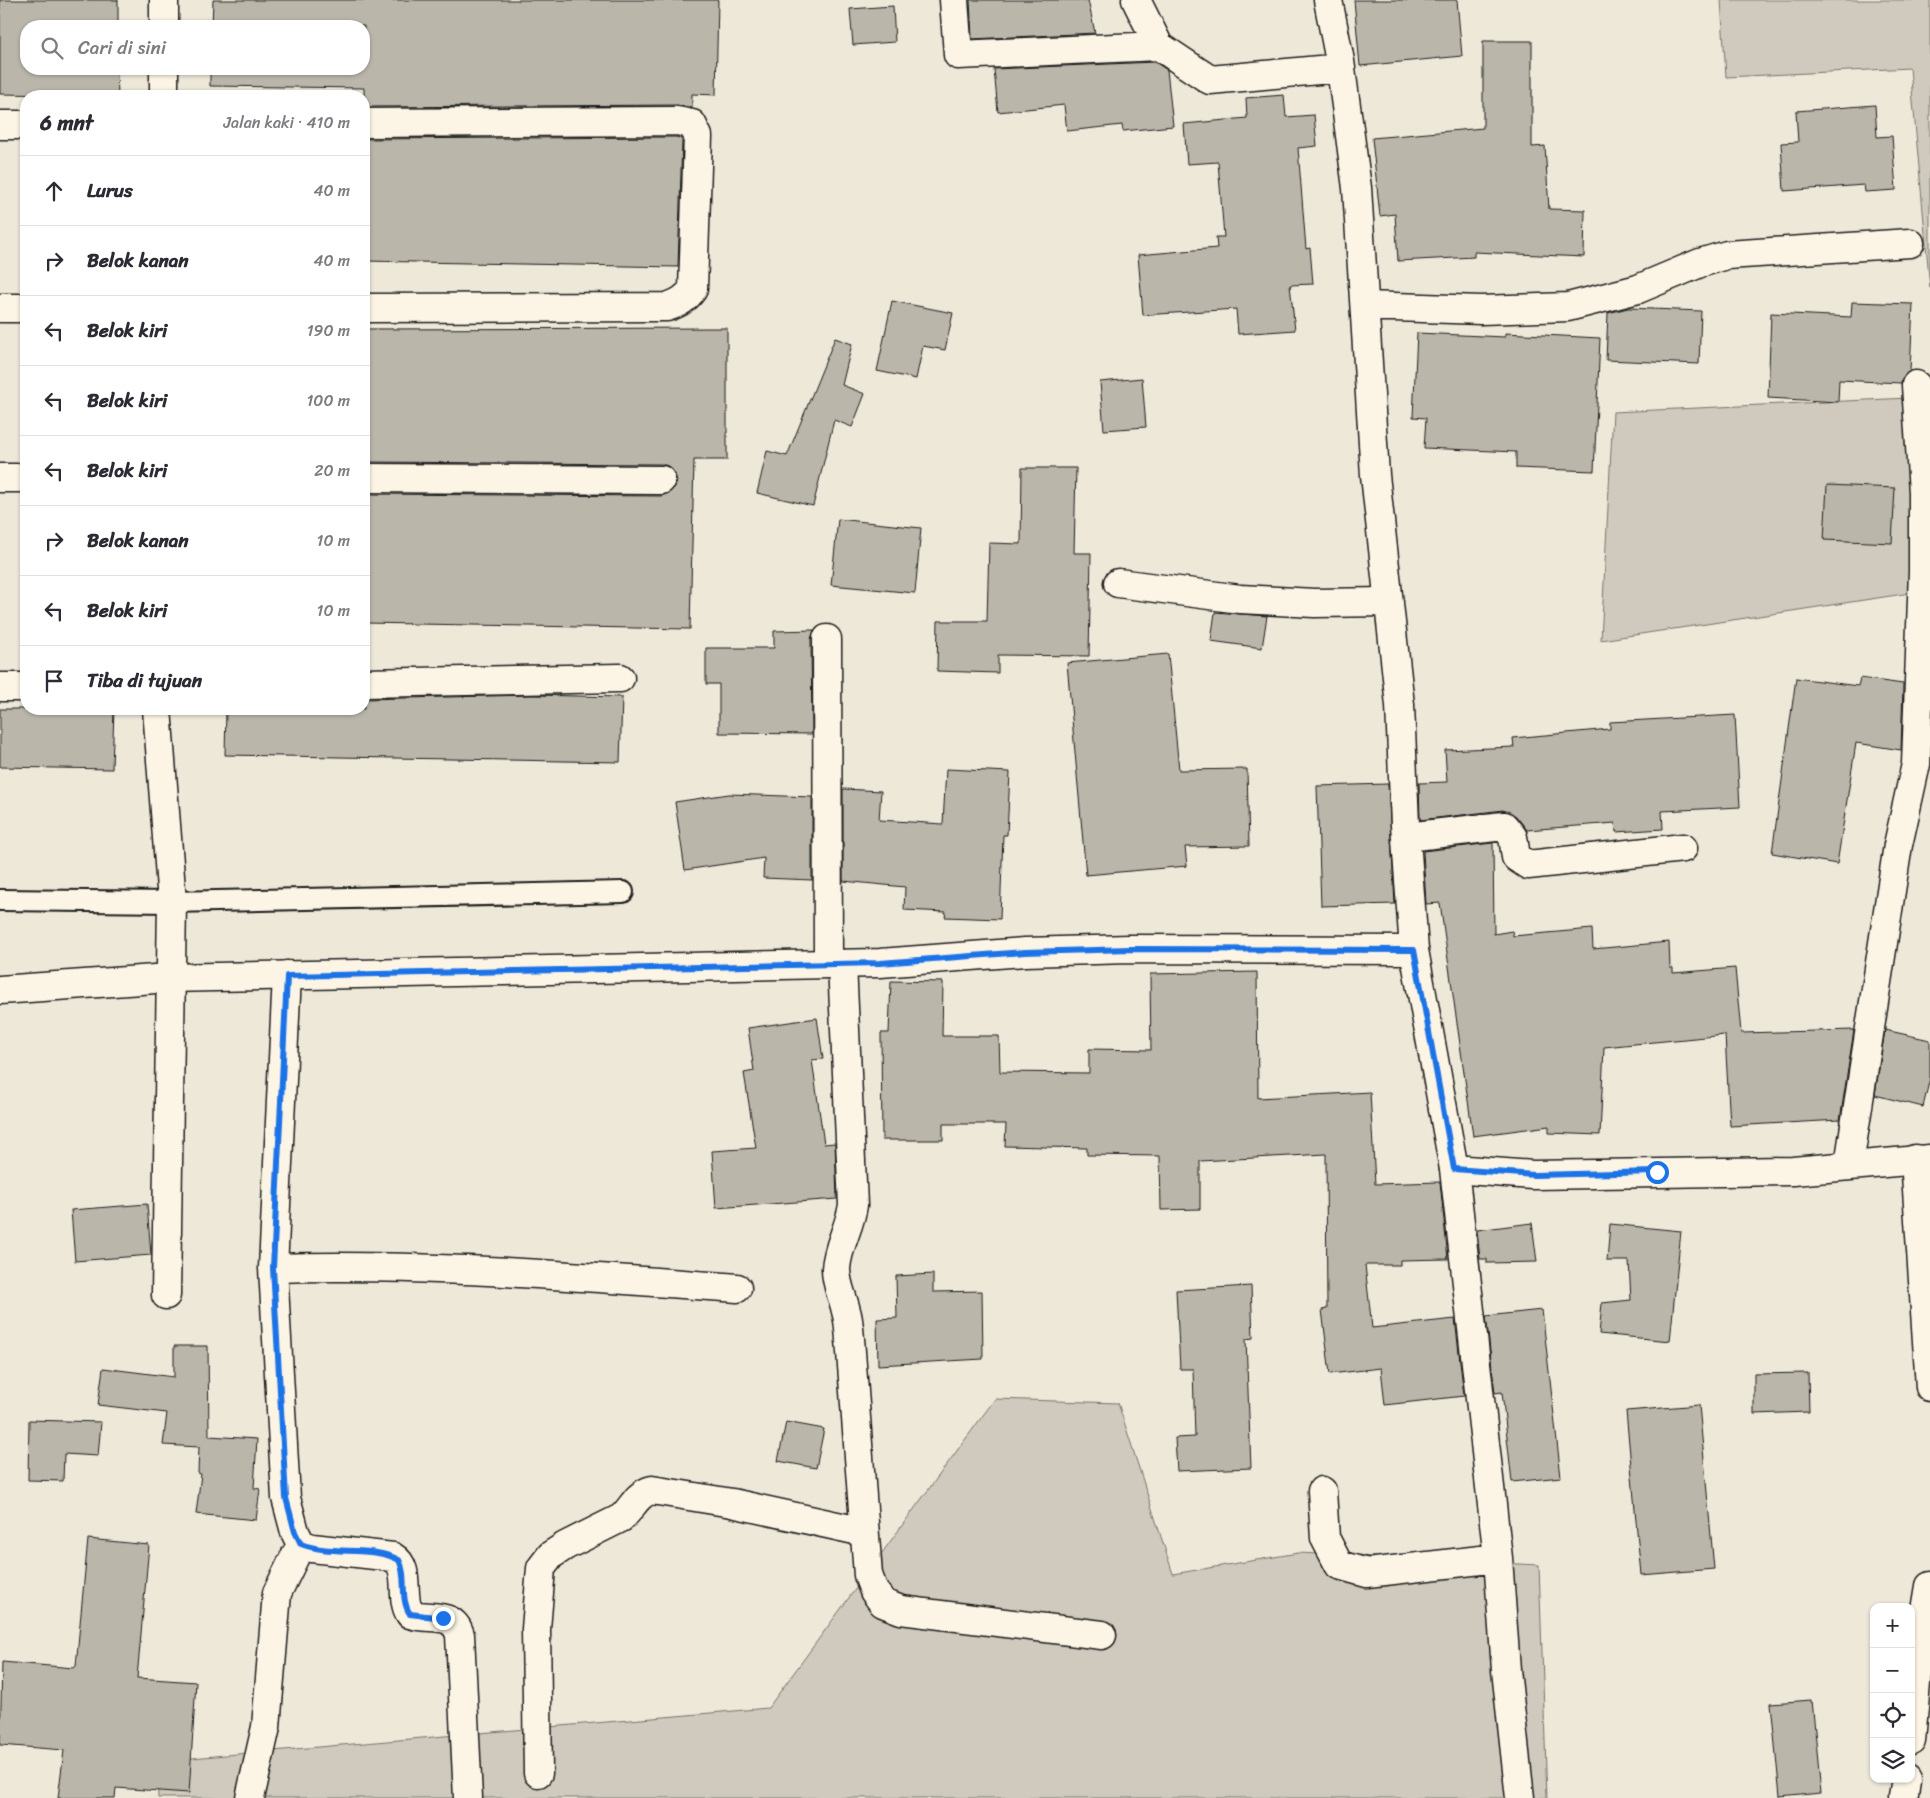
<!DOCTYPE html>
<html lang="id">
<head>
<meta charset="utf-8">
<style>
  body { margin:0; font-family:Sriracha,sans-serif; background:#f2f2f3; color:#2b2b33 }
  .controls { position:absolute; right:15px; bottom:15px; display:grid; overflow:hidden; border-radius:10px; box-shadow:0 1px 4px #0004 }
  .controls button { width:45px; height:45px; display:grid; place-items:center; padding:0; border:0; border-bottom:1px solid #e1e1e2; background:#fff; color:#2b2b33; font:25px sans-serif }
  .stop { position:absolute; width:15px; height:15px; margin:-11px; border:4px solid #1a73e8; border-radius:50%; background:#fff }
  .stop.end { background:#1a73e8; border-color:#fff; box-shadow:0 1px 5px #0008 }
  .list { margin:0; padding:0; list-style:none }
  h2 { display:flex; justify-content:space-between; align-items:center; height:65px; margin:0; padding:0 20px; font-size:21px }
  h2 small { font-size:16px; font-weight:400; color:#7c7c81 }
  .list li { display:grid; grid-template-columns:32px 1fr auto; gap:15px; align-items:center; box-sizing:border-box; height:70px; padding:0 20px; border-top:1px solid #e1e1e2 }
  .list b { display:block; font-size:19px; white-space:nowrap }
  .list em { font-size:16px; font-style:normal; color:#7c7c81 }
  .icon { flex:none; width:28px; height:28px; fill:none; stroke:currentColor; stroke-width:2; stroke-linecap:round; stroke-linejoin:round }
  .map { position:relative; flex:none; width:1930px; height:1798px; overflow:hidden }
  .search { position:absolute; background:#fff; box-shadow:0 1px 4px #0004; left:20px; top:20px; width:350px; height:55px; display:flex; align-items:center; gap:12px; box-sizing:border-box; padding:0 18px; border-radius:20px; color:#7c7c81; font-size:19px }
  .panel { position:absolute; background:#fff; box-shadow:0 1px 4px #0004; left:20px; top:90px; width:350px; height:625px; border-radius:20px }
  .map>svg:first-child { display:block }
</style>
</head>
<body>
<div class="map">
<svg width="1930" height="1798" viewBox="0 0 1930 1798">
  <rect width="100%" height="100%" fill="#eee8d9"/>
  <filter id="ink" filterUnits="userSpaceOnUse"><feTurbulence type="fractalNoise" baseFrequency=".02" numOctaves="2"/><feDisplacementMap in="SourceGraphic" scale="10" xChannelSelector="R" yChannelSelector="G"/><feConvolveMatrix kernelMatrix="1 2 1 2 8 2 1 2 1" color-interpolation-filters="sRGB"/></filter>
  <g filter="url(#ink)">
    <path fill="#cfcabd" stroke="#76736c" d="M 1721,0 L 1930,0 L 1930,288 L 1910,68 L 1726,77 Z
      M 1930,397 L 1930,590 L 1601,640 L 1613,412 Z
      M 995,1399 L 1118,1403 L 1173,1574 L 1298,1553 L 1539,1565 L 1547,1798 L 158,1798 L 157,1761 L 768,1708 Z"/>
    <path fill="#bab6aa" stroke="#1c1c1c" d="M 0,0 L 118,0 L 118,26 L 26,26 L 26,69 L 117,69 L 118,96 L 0,94 Z
      M 213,0 L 718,0 L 716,95 L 692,94 L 692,108 L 677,105 L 364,107 L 364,88 L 210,86 L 210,69 L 364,69 L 364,26 L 212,26 Z
      M 970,0 L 1088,0 L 1095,33 L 972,39 Z
      M 1354,0 L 1457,0 L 1462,56 L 1360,66 Z
      M 893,6 L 895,42 L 853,45 L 850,9 Z
      M 1483,41 L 1532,41 L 1532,147 L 1545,146 L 1549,209 L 1585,210 L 1584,257 L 1474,252 L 1474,257 L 1398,261 L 1395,214 L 1380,216 L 1372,138 L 1483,128 Z
      M 1155,62 L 1167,70 L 1173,126 L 1123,131 L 1122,125 L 1067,131 L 1064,105 L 998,112 L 994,69 Z
      M 1284,95 L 1286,117 L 1314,115 L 1317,146 L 1298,148 L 1306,249 L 1310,248 L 1313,284 L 1290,285 L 1295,330 L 1238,334 L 1236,309 L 1143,315 L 1138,255 L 1217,248 L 1216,237 L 1224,237 L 1218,162 L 1187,164 L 1184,124 L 1247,118 L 1246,98 Z
      M 1875,105 L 1877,137 L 1892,136 L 1896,190 L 1865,192 L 1864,185 L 1784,191 L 1781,143 L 1798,142 L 1796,111 Z
      M 676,137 L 682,139 L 678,267 L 364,261 L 364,139 Z
      M 892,301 L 953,313 L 945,350 L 923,346 L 916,379 L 877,371 Z
      M 1852,302 L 1913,304 L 1910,371 L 1902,378 L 1901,383 L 1839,380 L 1838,402 L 1768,398 L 1771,313 L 1851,317 Z
      M 1628,308 L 1701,311 L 1699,364 L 1606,360 L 1608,313 Z
      M 727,328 L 727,460 L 694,460 L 690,629 L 364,623 L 364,494 L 661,496 L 669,493 L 675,487 L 677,481 L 674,472 L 668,466 L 661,464 L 364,462 L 364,329 Z
      M 1417,333 L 1505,337 L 1505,333 L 1600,338 L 1594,471 L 1516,468 L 1516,452 L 1424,448 L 1426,418 L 1413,417 Z
      M 835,338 L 852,344 L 842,385 L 865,394 L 852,427 L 834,420 L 813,506 L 757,493 L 767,451 L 787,456 Z
      M 1142,378 L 1146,427 L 1104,430 L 1100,382 Z
      M 1022,468 L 1076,468 L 1074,553 L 1091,553 L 1089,656 L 998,655 L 998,673 L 937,671 L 938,621 L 987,621 L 989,543 L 1021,544 Z
      M 1827,485 L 1895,488 L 1892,543 L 1824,540 Z
      M 838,519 L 921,528 L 915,593 L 831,585 Z
      M 1215,612 L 1267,616 L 1262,648 L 1211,641 Z
      M 814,630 L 811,639 L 812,734 L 719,733 L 719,684 L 706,684 L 706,648 L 774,648 L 774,631 Z
      M 1168,654 L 1179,770 L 1247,769 L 1249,846 L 1185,847 L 1187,866 L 1086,875 L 1067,663 Z
      M 1796,678 L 1858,686 L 1860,678 L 1903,684 L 1901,750 L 1856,743 L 1837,864 L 1772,853 Z
      M 532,695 L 622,697 L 620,762 L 225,755 L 226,709 L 364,709 L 364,699 Z
      M 0,709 L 114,709 L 112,769 L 0,767 Z
      M 1735,715 L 1740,807 L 1662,811 L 1663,829 L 1616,832 L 1615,823 L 1527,830 L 1516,816 L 1503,810 L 1420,820 L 1419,783 L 1447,782 L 1445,750 L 1514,747 L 1513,738 L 1610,729 L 1610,722 Z
      M 946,769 L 1010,772 L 1007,835 L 1003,835 L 1000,919 L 945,917 L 946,912 L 904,910 L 905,887 L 843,881 L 843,789 L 881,791 L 879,820 L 943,824 Z
      M 1388,784 L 1395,904 L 1321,906 L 1317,786 Z
      M 729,794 L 812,797 L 812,880 L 763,878 L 764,858 L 685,870 L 675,802 Z
      M 1493,843 L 1494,934 L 1512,931 L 1513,936 L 1592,929 L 1593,949 L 1669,942 L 1670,968 L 1673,968 L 1673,973 L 1735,968 L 1741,1033 L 1854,1030 L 1840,1120 L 1730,1126 L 1725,1035 L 1604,1047 L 1600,1135 L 1549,1133 L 1549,1126 L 1473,1136 L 1440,903 L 1426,904 L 1423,851 Z
      M 1257,972 L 1258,1098 L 1370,1092 L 1375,1184 L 1440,1182 L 1448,1259 L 1400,1260 L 1400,1265 L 1365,1265 L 1372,1328 L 1455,1319 L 1464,1396 L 1385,1405 L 1381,1368 L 1330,1374 L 1322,1310 L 1327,1309 L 1326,1154 L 1200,1161 L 1200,1209 L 1161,1210 L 1160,1156 L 1087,1155 L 1087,1148 L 1005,1146 L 1006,1124 L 943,1124 L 943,1140 L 882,1140 L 881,1033 L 889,1033 L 891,981 L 943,982 L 942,1036 L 999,1036 L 1000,1072 L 1089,1073 L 1089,1049 L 1151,1050 L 1150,974 Z
      M 817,1018 L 823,1059 L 812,1060 L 824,1144 L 835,1143 L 837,1199 L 716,1208 L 712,1151 L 756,1148 L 744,1073 L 754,1071 L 748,1028 Z
      M 1885,1030 L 1930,1040 L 1930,1078 L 1923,1107 L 1875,1095 Z
      M 147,1204 L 151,1255 L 75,1261 L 71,1210 Z
      M 1532,1223 L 1537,1262 L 1487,1263 L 1487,1259 L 1480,1259 L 1477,1230 Z
      M 1610,1224 L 1681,1231 L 1670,1341 L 1599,1334 L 1602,1303 L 1631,1300 L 1629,1261 L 1607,1261 Z
      M 933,1274 L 933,1292 L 982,1291 L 983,1359 L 878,1365 L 877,1319 L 897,1318 L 896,1276 Z
      M 1251,1286 L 1253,1338 L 1246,1339 L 1251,1468 L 1177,1471 L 1175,1438 L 1195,1437 L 1193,1369 L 1180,1369 L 1176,1290 Z
      M 1542,1310 L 1561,1477 L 1512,1482 L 1502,1392 L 1495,1393 L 1486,1316 Z
      M 174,1346 L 208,1346 L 209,1436 L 257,1439 L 254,1488 L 260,1489 L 256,1520 L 196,1514 L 201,1474 L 198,1473 L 199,1447 L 163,1445 L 167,1413 L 98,1405 L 103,1368 L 174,1377 Z
      M 1808,1373 L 1809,1412 L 1754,1414 L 1754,1374 Z
      M 1699,1405 L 1714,1569 L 1641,1575 L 1626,1411 Z
      M 29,1420 L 101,1422 L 98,1456 L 64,1454 L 63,1481 L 28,1480 Z
      M 786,1422 L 824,1429 L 816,1468 L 778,1461 Z
      M 88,1539 L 149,1545 L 137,1678 L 196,1682 L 189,1793 L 116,1788 L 115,1798 L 58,1798 L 64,1750 L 0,1745 L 2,1662 L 74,1668 L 76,1666 Z
      M 1812,1700 L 1821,1793 L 1780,1797 L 1771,1703 Z"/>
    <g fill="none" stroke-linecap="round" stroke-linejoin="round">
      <defs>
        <path id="service" d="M 0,900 L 172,902 L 623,892"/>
        <path id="minor" d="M 954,0 L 958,55 L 1159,46
          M 1136,0 L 1159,46 L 1210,80 L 1341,68
          M 1328,0 L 1340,61 L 1357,188 L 1375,475 L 1400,705 L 1405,825 L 1414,950
          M 164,26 L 164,0
          M 164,96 L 164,69
          M 364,123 L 677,121 L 692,124 L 698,136 L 693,289 C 686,299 679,303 667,307 L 364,308
          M 0,125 L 26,125
          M 1365,306 L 1481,310 L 1568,307 L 1638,289 L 1700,263 L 1727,255 L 1910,243
          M 0,308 L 26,308
          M 0,478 L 26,478
          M 364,478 L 661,480
          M 1118,583 L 1240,599 L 1314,603 L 1389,602
          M 827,639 L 828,964
          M 364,683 L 620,678
          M 0,687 L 26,687
          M 157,709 L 172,902 L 166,1295
          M 1406,837 L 1504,826 L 1513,837 L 1516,857 L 1528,865 L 1683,848
          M 842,964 L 853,1205 C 850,1227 837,1247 836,1269 C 836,1285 843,1297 846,1311 C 849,1320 849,1330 850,1339 L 868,1575 L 874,1591 L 883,1603 L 901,1610 L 1102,1635
          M 287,975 L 273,1268 L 286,1498 L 295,1532 L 301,1544 L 312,1548 L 393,1557 C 412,1568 399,1597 410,1614 C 430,1621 453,1610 460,1635 L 468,1798
          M 1915,1159 L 1930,1387
          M 1849,1165 L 1898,845 L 1916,764 L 1923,571 L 1923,492 L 1916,385
          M 1454,1169 L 1498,1558 L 1506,1670 L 1520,1798
          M 273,1268 C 428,1263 582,1277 737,1288
          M 1322,1491 L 1325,1538 L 1339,1565 L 1367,1573 L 1498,1558
          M 1911,1741 L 1918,1659 L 1930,1586
          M 538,1773 L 536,1629 L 541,1568 L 551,1555 L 565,1546 L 621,1518 C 633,1508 636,1494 652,1490 L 732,1503 L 864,1532
          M 250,1798 L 266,1727 L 277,1593 L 301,1544
          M 1903,1798 L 1906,1779"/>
        <path id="tertiary" d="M 0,990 L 169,978 L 880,963 L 1025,952 L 1129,949 L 1414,950 L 1454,1169 L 1533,1175 L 1793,1171 L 1930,1159"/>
      </defs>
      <use href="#service" stroke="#1c1c1c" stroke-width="24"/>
      <use href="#minor" stroke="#1c1c1c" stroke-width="31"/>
      <use href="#tertiary" stroke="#1c1c1c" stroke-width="31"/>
      <use href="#service" stroke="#fcf5e5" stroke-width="20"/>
      <use href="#minor" stroke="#fcf5e5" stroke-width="28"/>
      <use href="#tertiary" stroke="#fcf5e5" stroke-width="28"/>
    </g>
  </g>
  <g fill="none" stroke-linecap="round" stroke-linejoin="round" filter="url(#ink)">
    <path stroke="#1a73e8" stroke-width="6" d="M 443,1618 L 410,1614 C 399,1598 408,1577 399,1560 C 372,1545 331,1556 301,1544 L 295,1532 L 286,1498 L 273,1268 L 287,976 L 880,963 L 1025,952 L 1130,949 L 1414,950 L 1454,1169 L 1534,1175 L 1657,1172"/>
  </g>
</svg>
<div class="controls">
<button>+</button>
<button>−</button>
<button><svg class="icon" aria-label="locate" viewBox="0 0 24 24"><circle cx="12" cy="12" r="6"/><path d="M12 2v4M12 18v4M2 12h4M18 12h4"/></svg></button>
<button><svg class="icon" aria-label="layers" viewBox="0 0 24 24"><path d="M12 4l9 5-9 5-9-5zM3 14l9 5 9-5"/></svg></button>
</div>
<div class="stop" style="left:1657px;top:1172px"></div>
<div class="stop end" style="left:443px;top:1618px"></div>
<div class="search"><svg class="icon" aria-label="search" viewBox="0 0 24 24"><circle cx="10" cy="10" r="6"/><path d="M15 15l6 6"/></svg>Cari di sini</div>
<section class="panel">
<h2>6 mnt<small>Jalan kaki · 410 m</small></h2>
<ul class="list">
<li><svg class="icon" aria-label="ahead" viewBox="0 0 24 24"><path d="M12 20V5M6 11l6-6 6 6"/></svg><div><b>Lurus</b></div><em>40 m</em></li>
<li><svg class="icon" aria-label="right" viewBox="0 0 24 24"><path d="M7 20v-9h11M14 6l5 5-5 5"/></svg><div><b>Belok kanan</b></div><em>40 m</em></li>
<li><svg class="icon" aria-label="left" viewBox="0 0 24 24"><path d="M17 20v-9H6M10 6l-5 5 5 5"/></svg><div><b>Belok kiri</b></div><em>190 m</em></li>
<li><svg class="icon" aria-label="left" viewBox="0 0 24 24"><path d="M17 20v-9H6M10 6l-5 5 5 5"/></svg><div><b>Belok kiri</b></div><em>100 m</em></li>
<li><svg class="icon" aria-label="left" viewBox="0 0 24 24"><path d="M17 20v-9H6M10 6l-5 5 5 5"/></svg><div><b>Belok kiri</b></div><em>20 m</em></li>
<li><svg class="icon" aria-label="right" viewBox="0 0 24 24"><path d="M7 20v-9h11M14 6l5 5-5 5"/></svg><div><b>Belok kanan</b></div><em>10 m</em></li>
<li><svg class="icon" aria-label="left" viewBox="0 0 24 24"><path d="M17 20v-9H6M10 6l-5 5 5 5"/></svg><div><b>Belok kiri</b></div><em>10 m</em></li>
<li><svg class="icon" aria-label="arrive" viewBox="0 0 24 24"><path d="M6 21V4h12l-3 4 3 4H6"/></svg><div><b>Tiba di tujuan</b></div></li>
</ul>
</section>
</div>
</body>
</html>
